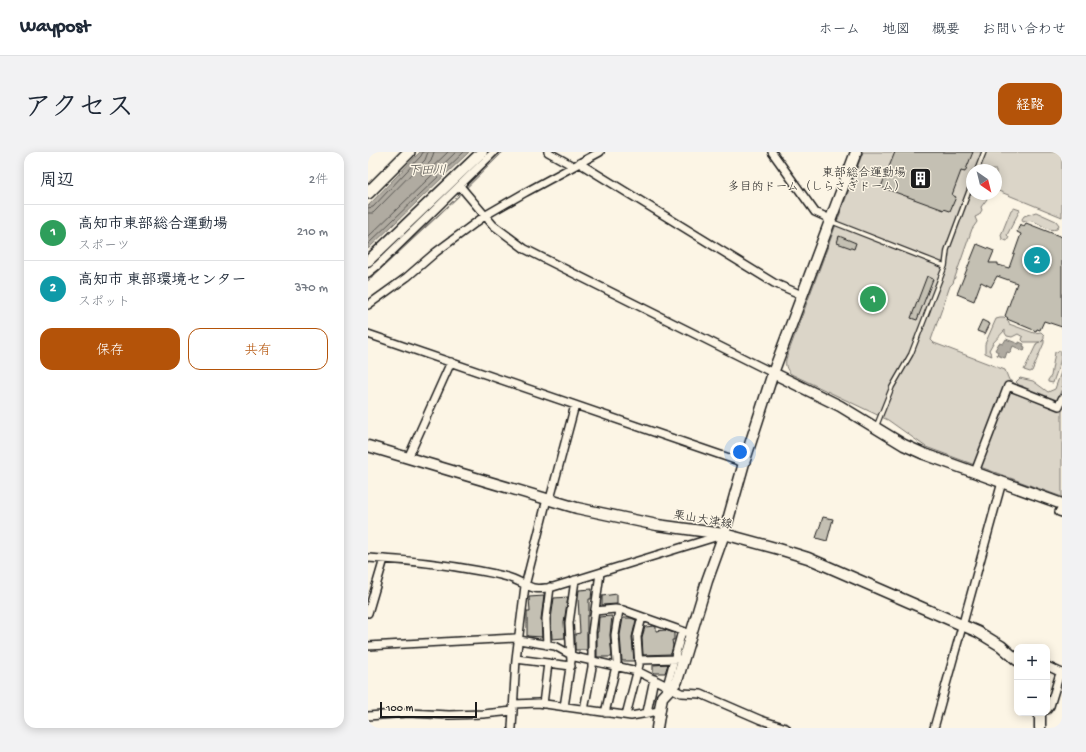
<!DOCTYPE html>
<html lang="ja">
<head>
<meta charset="utf-8">
<style>
  body { margin:0; font-family:"Gochi Hand","Klee One",sans-serif; background:#f2f2f3; color:#1f2937 }
  .controls { position:absolute; right:12px; bottom:12px; display:grid; overflow:hidden; border-radius:8px; box-shadow:0 2px 10px #0003 }
  .controls button { width:36px; height:36px; display:grid; place-items:center; padding:0; border:0; border-bottom:1px solid #e0e1e3; background:#fff; color:#1f2937; font:20px sans-serif }
  .compass { position:absolute; left:598px; top:12px; width:36px; height:36px; border-radius:50%; background:#fff; box-shadow:0 2px 10px #0003; rotate:145deg }
  .scale { position:absolute; left:12px; bottom:10px; width:97px; box-sizing:border-box; padding-left:4px; border:2px solid #1c1c1c; border-top:0; font-size:11px; line-height:14px; white-space:nowrap; color:#1c1c1c; -webkit-text-stroke:3px #fcf5e5; paint-order:stroke }
  .you { position:absolute; left:372px; top:300px; width:14px; height:14px; margin:-10px; border:3px solid #fff; border-radius:50%; background:#1a73e8; box-shadow:0 0 0 6px #1a73e833 }
  .badge { display:grid; place-items:center; width:26px; height:26px; border-radius:50%; background:#b45309; color:#fff; font-size:13px; font-weight:700 }
  .pin { position:absolute; translate:-50% -50%; border:2px solid #fff; box-shadow:0 1px 4px #0006 }
  .list { margin:0; padding:0; list-style:none }
  h2 { display:flex; justify-content:space-between; align-items:center; height:52px; margin:0; padding:0 16px; font-size:17px }
  h2 small { font-size:13px; font-weight:400; color:#747a83 }
  .list li { display:grid; grid-template-columns:26px 1fr auto; gap:12px; align-items:center; box-sizing:border-box; height:56px; padding:0 16px; border-top:1px solid #e0e1e3 }
  .list b { display:block; font-size:15px; white-space:nowrap }
  .list p { margin:0; font-size:13px; white-space:nowrap; color:#747a83 }
  .list em { font-size:13px; font-style:normal; color:#747a83 }
  .actions { display:flex; gap:8px; padding:12px 16px }
  .actions a { flex:1; padding:9px 0; border:1px solid #b45309; border-radius:12px; text-align:center; font-size:14px; color:#b45309 }
  .actions .main { background:#b45309; color:#fff }
  .map { position:relative; flex:none; width:694px; height:576px; overflow:hidden; border-radius:12px }
  header { display:flex; align-items:center; gap:24px; box-sizing:border-box; height:56px; padding:0 20px; background:#fff; border-bottom:1px solid #e0e1e3 }
  header strong { font-size:19px }
  nav { display:flex; gap:22px; margin-inline-start:auto; font-size:14px }
  .intro { display:flex; align-items:center; justify-content:space-between; box-sizing:border-box; height:96px; padding:0 24px }
  h1 { margin:0; font-size:28px }
  .button { padding:10px 18px; border-radius:12px; background:#b45309; color:#fff; font-size:14px; font-weight:700 }
  main { display:flex; gap:24px; padding:0 24px }
  aside { flex:1; background:#fff; border-radius:12px; box-shadow:0 2px 10px #0003 }
  .map>svg:first-child { display:block }
</style>
</head>
<body>
<header>
<strong>Waypost</strong>
<nav><a>ホーム</a><a>地図</a><a>概要</a><a>お問い合わせ</a></nav>
</header>
<div class="intro"><h1>アクセス</h1><a class="button">経路</a></div>
<main>
<aside>
<h2>周辺<small>2件</small></h2>
<ul class="list">
<li><span class="badge" style="background:#2e9e5b">1</span><div><b>高知市東部総合運動場</b><p>スポーツ</p></div><em>210 m</em></li>
<li><span class="badge" style="background:#0f9aa8">2</span><div><b>高知市 東部環境センター</b><p>スポット</p></div><em>370 m</em></li>
</ul>
<div class="actions"><a class="main">保存</a><a>共有</a></div>
</aside>
<div class="map">
<svg width="694" height="576" viewBox="0 0 694 576">
  <rect width="100%" height="100%" fill="#fcf5e5"/>
  <filter id="ink" filterUnits="userSpaceOnUse"><feTurbulence type="fractalNoise" baseFrequency=".025" numOctaves="2"/><feDisplacementMap in="SourceGraphic" scale="8" xChannelSelector="R" yChannelSelector="G"/><feConvolveMatrix kernelMatrix="1 2 1 2 8 2 1 2 1" color-interpolation-filters="sRGB"/></filter>
  <g filter="url(#ink)">
    <path fill="#dbd5c8" stroke="#7c7872" d="M 495,0 L 694,0 L 694,65 L 628,38 L 628,18 L 604,18 L 604,42 C 610,42 617,40 619,47 L 613,55 L 614,58 L 611,63 L 607,65 L 609,70 L 604,77 L 585,131 L 582,134 L 563,188 L 566,191 L 637,218 L 641,228 L 655,236 L 655,234 L 651,233 L 648,230 L 652,226 L 665,229 L 680,240 L 687,237 L 694,217 L 694,236 L 691,244 L 694,238 L 694,345 L 558,295 L 520,268 L 423,222 C 418,217 417,213 418,207 Z
      M 646,56 L 652,58 L 639,83 L 641,85 L 639,89 L 634,87 L 633,83 L 643,58 Z
      M 668,60 L 688,69 L 691,73 L 689,77 C 679,80 673,71 664,69 C 662,68 658,69 655,70 L 654,67 L 656,64 Z
      M 632,166 L 636,166 L 641,170 L 641,172 L 666,181 L 673,180 L 676,183 L 676,187 L 673,190 L 676,188 L 676,191 L 664,219 L 662,220 L 656,218 L 669,191 L 672,190 L 656,190 L 654,188 L 655,185 L 650,182 L 644,185 L 639,184 L 637,181 L 637,178 L 625,191 L 621,198 L 624,204 L 617,201 L 617,192 L 628,167 Z
      M 691,199 L 693,199 C 694,210 688,220 685,231 L 680,230 L 680,228 L 683,224 L 687,200 Z"/>
    <path fill="#b0aba1" stroke="#75726c" d="M 52,0 L 101,0 L 0,97 L 0,54 Z
      M 131,0 L 135,0 L 71,63 L 0,129 L 0,127 L 91,44 L 89,42 Z
      M 638,187 L 651,192 L 651,190 L 656,192 L 655,194 L 657,195 L 656,199 L 645,194 L 642,201 L 639,200 L 637,206 L 629,203 L 630,200 L 627,198 L 631,191 L 635,192 Z"/>
    <g fill="none" stroke-linecap="round" stroke-linejoin="round">
      <path stroke="#575551" stroke-width="1" d="M 66,0 L 63,9 L 53,20 L 54,23 L 56,23 L 80,0
        M 0,56 L 5,55 L 53,4 L 55,0
        M 0,61 L 5,61 L 8,58 L 57,8 L 60,0
        M 0,85 L 88,0
        M 0,92 L 96,0"/>
    </g>
    <path fill="#c4c0b3" stroke="#1c1c1c" d="M 527,0 L 605,0 L 597,20 L 593,19 L 584,43 L 588,45 L 582,59 L 576,57 L 576,58 L 513,35 Z
      M 658,71 L 694,85 L 694,175 L 676,169 L 672,178 L 669,177 L 668,179 L 639,167 L 640,166 L 637,164 L 649,131 L 629,124 L 623,135 L 613,130 L 606,149 L 589,142 L 609,92 L 626,99 L 621,111 L 630,111 L 630,113 L 641,116 L 653,82 L 649,80 L 652,72 L 656,74 Z
      M 471,84 L 488,91 L 486,97 L 469,91 Z
      M 559,124 L 565,127 L 549,168 L 543,166 Z
      M 614,168 L 622,172 L 617,182 L 609,179 Z
      M 455,365 L 465,367 L 459,389 L 448,386 Z
      M 224,437 L 223,447 L 221,447 L 221,464 L 219,464 L 219,498 L 207,498 L 207,482 L 212,481 L 210,446 L 211,438 Z
      M 249,442 L 249,452 L 234,453 L 234,444 Z
      M 176,444 L 173,467 L 174,485 L 159,484 L 159,460 L 162,460 L 161,445 Z
      M 200,445 L 196,470 L 197,486 L 184,487 L 183,467 L 186,446 Z
      M 244,464 L 242,483 L 244,505 L 229,505 L 229,480 L 230,480 L 231,465 Z
      M 255,466 L 263,466 L 268,468 L 264,485 L 266,509 L 254,509 L 252,483 Z
      M 286,474 L 288,475 L 288,479 L 297,478 L 306,481 L 306,488 L 304,488 L 305,494 L 303,502 L 275,503 L 274,485 L 277,475 Z
      M 300,512 L 297,521 L 285,521 L 285,513 Z"/>
    <g fill="none" stroke-linecap="round" stroke-linejoin="round">
      <defs>
        <path id="lane" d="M 609,18 L 616,0
          M 462,69 L 577,114 L 543,202 L 524,235 L 508,275
          M 577,114 L 579,98 L 604,31"/>
        <path id="street" d="M 180,0 L 205,14
          M 404,0 L 447,60 L 458,65 L 461,69
          M 211,11 L 406,131 L 434,143
          M 92,34 L 125,73 L 157,97 L 405,221
          M 0,121 L 10,113 L 126,0
          M 0,153 L 39,125 L 68,100 L 118,63 L 158,40 L 232,0
          M 0,182 L 376,311
          M 40,306 L 83,210
          M 607,320 L 640,234 L 691,254 L 694,247
          M 182,347 L 207,253
          M 694,355 L 691,360 L 694,361
          M 0,406 C 37,408 75,412 112,419 C 123,421 135,423 145,427 C 164,435 163,439 185,435 L 354,383
          M 227,459 L 247,457 L 255,458 L 323,482
          M 0,461 L 16,407
          M 179,493 L 178,467 L 182,435
          M 0,494 L 147,486 L 151,488 L 187,494 L 207,505 L 269,519 L 313,541 L 333,542 L 393,568 L 418,576
          M 148,507 L 203,514
          M 271,508 L 311,507
          M 679,514 L 694,521
          M 299,534 L 314,479
          M 146,552 L 170,551 L 263,564 L 291,559
          M 175,552 L 180,511
          M 196,555 L 203,509 L 201,471 L 207,428
          M 216,558 L 224,515 L 224,480 L 232,421
          M 679,558 L 682,554 L 692,521
          M 279,560 L 286,527
          M 237,561 L 249,510 L 247,483 L 251,458
          M 258,563 L 271,513 L 269,485 L 274,465
          M 0,564 L 40,561 L 81,563 L 115,562 L 145,559
          M 144,576 L 148,507 L 157,434 L 179,347
          M 566,576 L 634,330"/>
        <path id="secondary" d="M 0,109 L 114,0
          M 405,221 L 472,254 L 536,293 L 556,302 L 694,352
          M 0,294 L 209,356 L 289,373 L 356,382 L 411,397 L 440,406 L 610,480 L 633,494 L 649,508
          M 672,561 L 672,576
          M 289,576 L 294,545 L 309,529 L 339,429 L 356,382 L 376,311 L 405,221 L 488,0"/>
        <path id="primary" d="M 0,41 L 41,0"/>
      </defs>
      <use href="#lane" stroke="#1c1c1c" stroke-width="6"/>
      <use href="#street" stroke="#1c1c1c" stroke-width="10"/>
      <use href="#secondary" stroke="#1c1c1c" stroke-width="13"/>
      <use href="#primary" stroke="#1c1c1c" stroke-width="14"/>
      <use href="#lane" stroke="#fcf5e5" stroke-width="3.5"/>
      <use href="#street" stroke="#fcf5e5" stroke-width="7"/>
      <use href="#secondary" stroke="#fcf5e5" stroke-width="10"/>
      <use href="#primary" stroke="#fcf5e5" stroke-width="11"/>
    </g>
  </g>
  <defs>
    <symbol id="building-square" viewBox="-11 -11 22 22"><rect x="-9" y="-9" width="18" height="18" rx="4" fill="#1c1c1c" stroke="#fcf5e5"/><path d="M-4-6H4V6H1V3H-1V6H-4ZM-2.5-4.3h1.7v1.8h-1.7ZM.8-4.3h1.7v1.8H.8ZM-2.5-1h1.7V.8h-1.7ZM.8-1h1.7V.8H.8Z" fill="#fff"/></symbol>
  </defs>
  <g fill-rule="evenodd">
    <use href="#building-square" x="540" y="14" width="25" height="25"/>
  </g>
  <g text-anchor="middle" stroke-width="3" stroke-linejoin="round" paint-order="stroke">
    <g font-size="12" fill="#1c1c1c" stroke="#fcf5e5" text-anchor="end">
      <text x="538" y="24">東部総合運動場<tspan x="538" dy="14">多目的ドーム（しらさぎドーム）</tspan></text>
    </g>
    <g font-size="12" fill="#1c1c1c" stroke="#fcf5e5">
      <text transform="translate(335 367) rotate(10)" y="4">栗山大津線</text>
    </g>
    <g font-size="13" font-style="italic" fill="#575551" stroke="#fcf5e5">
      <text x="59" y="22">下田川</text>
    </g>
  </g>
</svg>
<div class="controls">
<button>+</button>
<button>−</button>
</div>
<svg class="compass" viewBox="-18 -18 36 36"><path d="M0-13l5 13h-10z" fill="#e53935"/><path d="M0 13l5-13h-10z" fill="#747a83"/></svg>
<div class="scale">100 m</div>
<div class="you"></div>
<div class="pin badge" style="left:505px;top:147px;background:#2e9e5b">1</div>
<div class="pin badge" style="left:669px;top:108px;background:#0f9aa8">2</div>
</div>
</main>
</body>
</html>
